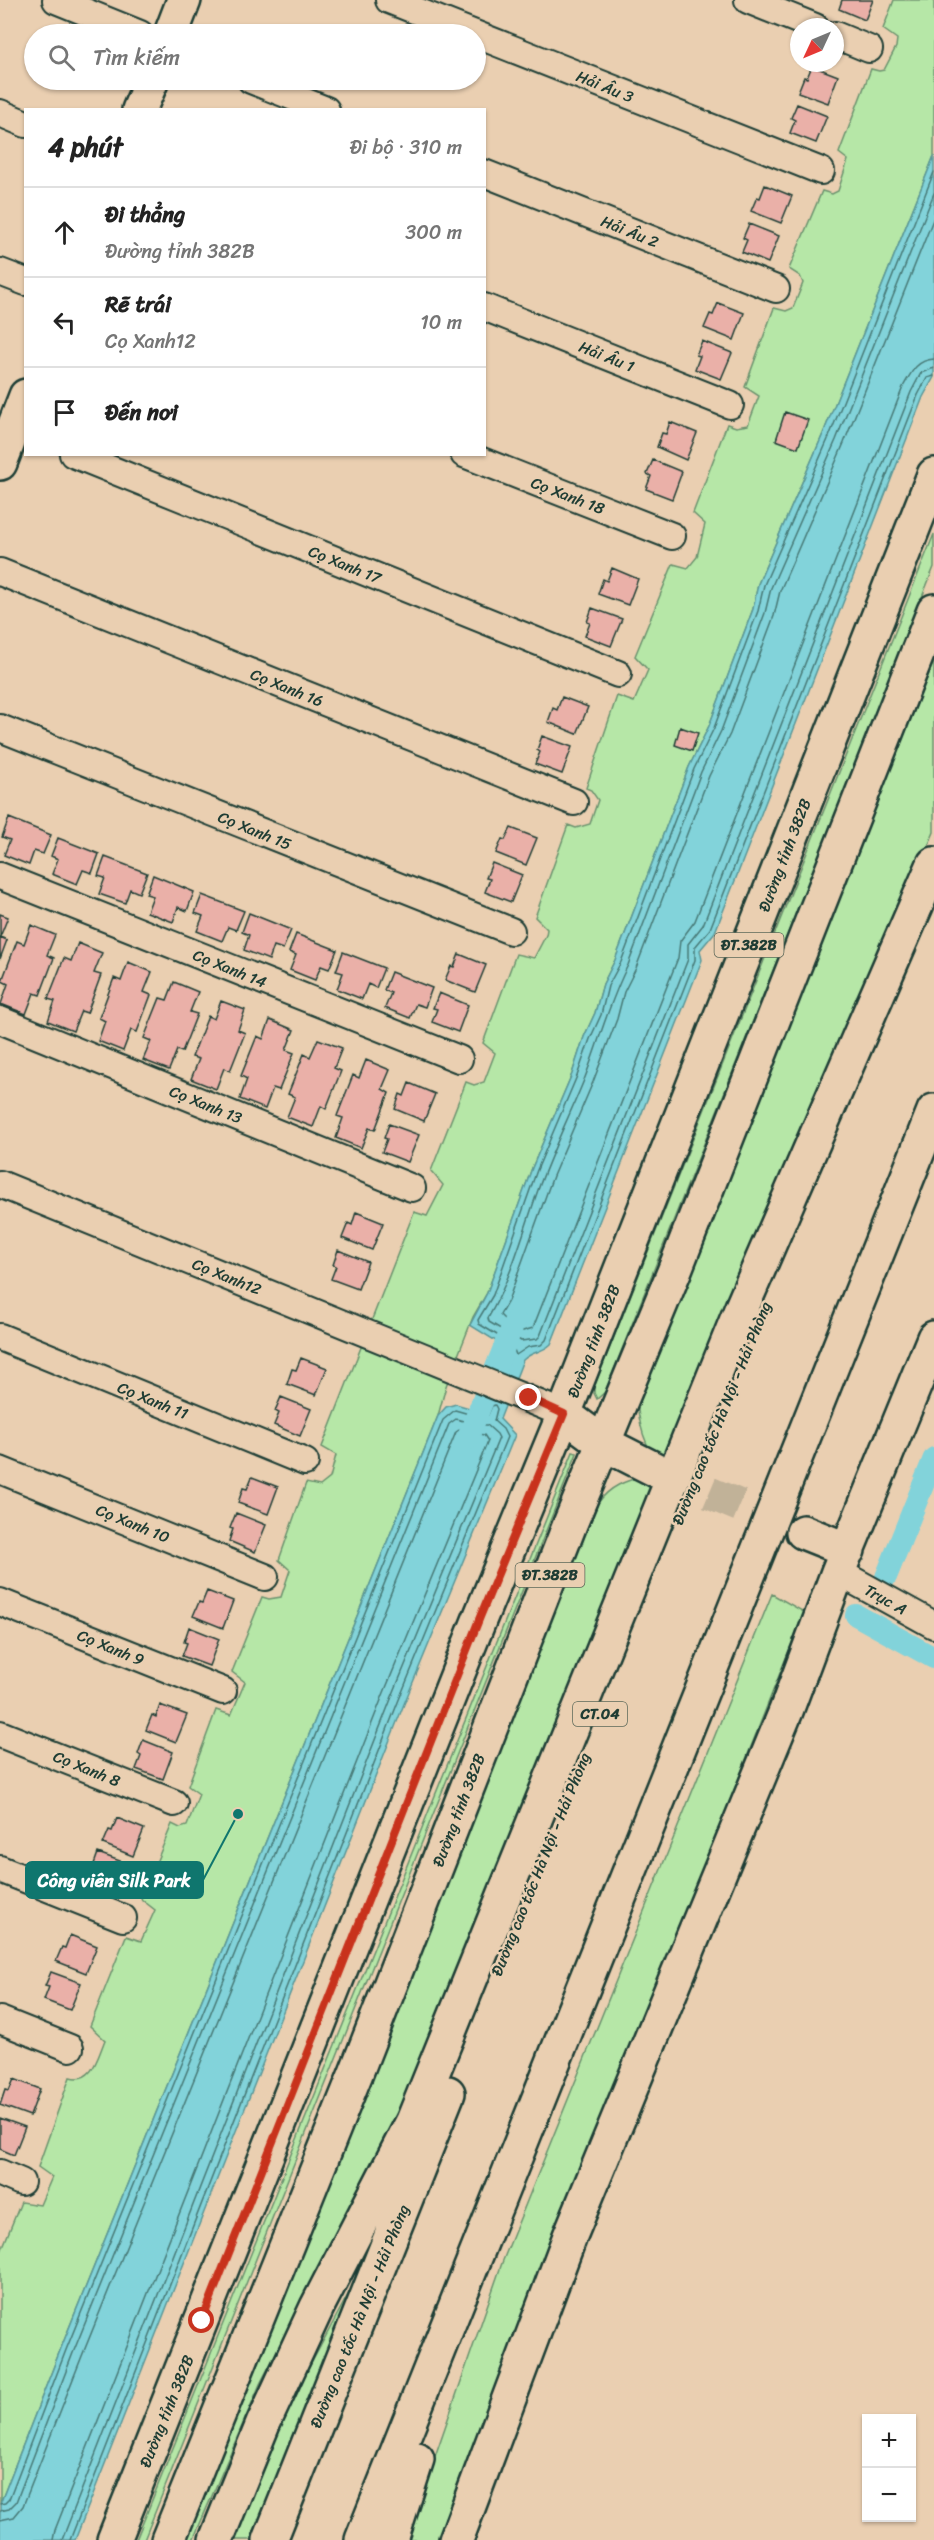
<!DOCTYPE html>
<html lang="vi">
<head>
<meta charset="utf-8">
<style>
  body { margin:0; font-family:Sriracha,sans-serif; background:#f6f6f6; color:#222 }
  .controls { position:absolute; right:18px; bottom:18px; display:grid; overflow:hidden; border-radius:0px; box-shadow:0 2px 4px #0004 }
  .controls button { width:54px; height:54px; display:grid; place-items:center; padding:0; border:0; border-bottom:2px solid #e0e0e0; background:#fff; color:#222; font:30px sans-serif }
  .compass { position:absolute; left:790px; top:18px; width:54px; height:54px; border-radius:50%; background:#fff; box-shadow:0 2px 4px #0004; rotate:226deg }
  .stop { position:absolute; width:18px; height:18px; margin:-14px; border:4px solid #c8321e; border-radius:50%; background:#fff }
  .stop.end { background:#c8321e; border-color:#fff; box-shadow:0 2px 6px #0008 }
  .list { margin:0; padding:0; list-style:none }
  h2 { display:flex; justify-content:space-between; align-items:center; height:78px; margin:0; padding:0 24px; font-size:26px }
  h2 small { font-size:20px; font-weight:400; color:#767676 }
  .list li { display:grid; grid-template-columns:39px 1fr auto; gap:18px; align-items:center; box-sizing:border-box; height:90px; padding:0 24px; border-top:2px solid #e0e0e0 }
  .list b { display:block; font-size:22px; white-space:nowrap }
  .list p { margin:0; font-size:20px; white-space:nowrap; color:#767676 }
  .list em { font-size:20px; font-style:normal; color:#767676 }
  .icon { flex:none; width:33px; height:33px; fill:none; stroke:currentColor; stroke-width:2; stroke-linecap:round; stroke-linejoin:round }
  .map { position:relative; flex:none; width:934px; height:2540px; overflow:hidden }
  .search { position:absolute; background:#fff; box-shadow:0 2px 4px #0004; left:24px; top:24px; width:462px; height:66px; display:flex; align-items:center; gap:15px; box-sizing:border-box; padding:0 21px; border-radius:33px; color:#767676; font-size:22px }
  .panel { position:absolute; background:#fff; box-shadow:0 2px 4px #0004; left:24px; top:108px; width:462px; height:348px; border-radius:0px }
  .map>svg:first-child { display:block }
</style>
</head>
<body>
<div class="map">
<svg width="934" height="2540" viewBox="0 0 934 2540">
  <rect width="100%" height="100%" fill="#eacfb1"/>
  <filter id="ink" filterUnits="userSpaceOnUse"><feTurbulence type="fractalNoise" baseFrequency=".0167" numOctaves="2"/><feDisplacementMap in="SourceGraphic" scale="12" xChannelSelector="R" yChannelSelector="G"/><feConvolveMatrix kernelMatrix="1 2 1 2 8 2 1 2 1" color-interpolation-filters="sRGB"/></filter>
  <g filter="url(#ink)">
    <path fill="#b6e7a7" stroke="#6a926e" stroke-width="1.5" d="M 894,0 L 934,0 L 934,156 L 823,434 L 758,584 L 753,609 L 709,726 L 689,767 L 615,960 L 603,984 L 595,1013 L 584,1037 L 572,1074 L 532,1168 L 487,1293 L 473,1317 L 446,1386 L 438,1416 L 61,2348 L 0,2504 L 0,2254 L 21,2202 L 40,2205 L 52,2177 L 38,2167 L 70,2077 C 93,2084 98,2056 105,2040 L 90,2026 L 126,1936 L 141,1941 L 155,1910 L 141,1899 L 172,1824 L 180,1828 L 187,1826 L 199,1794 L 188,1786 L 216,1710 L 231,1715 L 245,1682 L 232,1672 L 262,1597 L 269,1599 L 281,1597 L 290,1570 L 279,1560 L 306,1483 L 320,1486 L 330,1478 L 336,1455 L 322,1447 L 414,1212 L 427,1216 L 443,1185 L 431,1171 L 466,1082 L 474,1085 L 484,1082 L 495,1053 L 483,1043 L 516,954 L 534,958 L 546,935 L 547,929 L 535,917 L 568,825 L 576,828 L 590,824 L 598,800 L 591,790 L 586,788 L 617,696 L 634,702 L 648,670 L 635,656 L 673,564 L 688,568 L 697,557 L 705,524 L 693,513 L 727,424 L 736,427 L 748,425 L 759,396 L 745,387 L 774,308 L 786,311 L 793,308 L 803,283 L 800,276 L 789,269 L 822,191 L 832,194 L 838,191 L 848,160 L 839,153 L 871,69 L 879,71 L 884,70 L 896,47 L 897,39 L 883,29 Z
      M 934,534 L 934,567 L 605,1392 L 597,1399 L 594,1393 L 594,1387 Z
      M 934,661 L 934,832 L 667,1467 C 645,1455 639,1424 637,1401 Z
      M 573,1452 L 577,1453 L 144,2540 L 136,2540 Z
      M 644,1476 L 662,1478 L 425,2065 L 260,2384 L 193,2540 L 182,2540 L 322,2182 L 598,1503 C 610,1486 625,1481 644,1476 Z
      M 772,1594 L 804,1612 L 439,2540 L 406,2540 L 502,2263 Z
      M 364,2260 L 261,2540 L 231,2540 L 297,2390 L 351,2289 Z"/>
    <path fill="#82d3da" stroke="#5a9798" stroke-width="1.5" d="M 934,156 L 934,377 L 923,397 L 715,932 L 700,950 L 702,960 L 551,1344 C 542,1353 532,1351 523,1360 L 500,1419 L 515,1435 L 404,1704 L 75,2540 L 0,2540 L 0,2504 L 61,2348 L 438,1416 L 446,1407 L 456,1404 L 483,1412 L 509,1349 L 470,1325 L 487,1293 L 532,1168 L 572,1074 L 584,1037 L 595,1013 L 603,984 L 615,960 L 689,767 L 709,726 L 753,609 L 758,584 L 823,434 Z"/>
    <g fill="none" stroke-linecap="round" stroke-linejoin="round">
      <path stroke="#477976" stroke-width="1.5" d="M 934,172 L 829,437 L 764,585 L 758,611 L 714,728 L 694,769 L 621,962 L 608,986 L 601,1015 L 590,1039 L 577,1076 L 537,1170 L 493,1295 L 478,1320 L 479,1324 L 512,1344 L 516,1355 L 528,1347 L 541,1345 L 546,1340 L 695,960 L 695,947 L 710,929 L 918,395 L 927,378 L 934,376
        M 934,193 L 836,440 L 771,588 L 765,613 L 721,731 L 701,772 L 628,965 C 609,1002 599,1042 584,1080 C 569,1117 551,1153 538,1190 C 523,1233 511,1279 488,1318 L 489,1322 L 521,1341 L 537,1339 L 540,1336 L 688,959 L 688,944 L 703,925 L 911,392 L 921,373 L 934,368
        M 934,217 L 844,443 L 780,591 L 774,616 L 730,734 L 709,776 L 636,968 L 624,992 L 617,1019 L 593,1082 L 553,1176 L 508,1301 L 500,1315 L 508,1323 L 523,1331 L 533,1328 L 678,958 L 680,941 L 695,921 L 903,387 C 911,373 916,360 934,359
        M 0,2504 L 5,2503 L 9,2499 L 66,2350 L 443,1420 L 455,1410 L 483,1418 L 488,1415 L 492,1406 L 495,1405 L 497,1409 L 494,1421 L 503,1429 L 507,1437 L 398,1702 L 70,2540
        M 0,2511 L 9,2509 L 16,2502 L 73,2353 L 449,1424 L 456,1419 L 478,1425 L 487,1425 L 497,1434 L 499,1438 L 391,1699 L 62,2540
        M 0,2520 L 14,2517 L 23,2506 L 82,2356 L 456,1432 L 459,1430 L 484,1435 L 488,1441 L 383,1695 L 55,2530 L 53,2540"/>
      <path stroke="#82d3da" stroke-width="22" d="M 467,1440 L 515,1320
        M 886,1577 L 934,1458
        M 856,1615 L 934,1658"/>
    </g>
    <path fill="#eab0a8" stroke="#1f3d34" stroke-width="1.5" d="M 842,0 L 873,0 L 865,20 L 839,9 Z
      M 812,66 L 838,76 L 828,103 L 798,92 L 804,77 L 807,78 Z
      M 797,104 L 827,116 L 816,143 L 790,133 L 795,120 L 791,118 Z
      M 765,185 L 792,196 L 781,223 L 751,211 L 757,197 L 760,198 Z
      M 749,224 L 779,236 L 768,263 L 742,252 L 747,240 L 743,238 Z
      M 718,303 L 744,313 L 734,340 L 704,328 L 710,314 L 713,315 Z
      M 702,341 L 732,353 L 721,379 L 695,369 L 700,356 L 696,355 Z
      M 785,412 L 808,420 L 798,448 L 776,440 Z
      M 670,422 L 697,433 L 686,460 L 657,447 L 662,433 L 666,434 Z
      M 653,460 L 682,472 L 672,499 L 646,489 L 651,476 L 647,474 Z
      M 612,568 L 638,579 L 628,605 L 598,594 L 603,579 L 607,581 Z
      M 592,608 L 622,619 L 611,646 L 585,636 L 590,623 L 587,622 Z
      M 562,697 L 588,707 L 577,734 L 548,722 L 553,708 L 557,710 Z
      M 680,727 L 698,733 L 692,751 L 675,745 Z
      M 542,736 L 572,747 L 562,774 L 535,764 L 540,752 L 537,750 Z
      M 9,818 L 51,835 L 43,854 L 34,851 L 29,865 L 4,855 L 10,840 L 2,837 Z
      M 511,828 L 537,838 L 526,865 L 496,853 L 502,839 L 505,840 Z
      M 58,838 L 99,854 L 92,873 L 83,870 L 77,884 L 52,874 L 58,859 L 51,856 Z
      M 105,857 L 147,873 L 139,893 L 130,889 L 125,903 L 99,894 L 105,878 L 98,876 Z
      M 492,863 L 522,875 L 511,902 L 485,892 L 490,879 L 486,878 Z
      M 153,875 L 194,892 L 187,911 L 178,907 L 173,922 L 147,912 L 153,896 L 146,894 Z
      M 202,895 L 244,911 L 236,930 L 228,927 L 222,941 L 197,931 L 203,916 L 195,913 Z
      M 249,913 L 291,930 L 283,949 L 274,946 L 269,960 L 244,950 L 249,935 L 242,932 Z
      M 0,914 L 8,917 L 0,937 L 7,940 L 0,959 Z
      M 31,925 L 55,935 L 47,955 L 54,958 L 40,995 L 34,993 L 26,1014 L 1,1004 L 8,984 L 2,981 L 17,941 L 24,944 Z
      M 296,934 L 337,950 L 329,969 L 321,966 L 315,980 L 290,970 L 296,955 L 289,952 Z
      M 78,943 L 102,953 L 94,973 L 101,975 L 87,1013 L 81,1011 L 73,1031 L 48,1021 L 55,1001 L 48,999 L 64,958 L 71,961 Z
      M 343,952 L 384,968 L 376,988 L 368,984 L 362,999 L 337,989 L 343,973 L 336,971 Z
      M 459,954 L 486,965 L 475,992 L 445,980 L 451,966 L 454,967 Z
      M 128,962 L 152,972 L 144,992 L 151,995 L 137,1032 L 131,1030 L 123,1051 L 98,1041 L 105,1021 L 99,1018 L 114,978 L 121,981 Z
      M 391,972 L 432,988 L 425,1007 L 416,1004 L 410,1018 L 385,1008 L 391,993 L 384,990 Z
      M 174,982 L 198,992 L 190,1012 L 197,1014 L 182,1052 L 177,1050 L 169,1070 L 143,1060 L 151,1041 L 144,1038 L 160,998 L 167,1000 Z
      M 439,993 L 468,1005 L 458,1032 L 432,1022 L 437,1009 L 433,1008 Z
      M 221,1001 L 245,1010 L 238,1030 L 245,1033 L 230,1071 L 224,1068 L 216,1089 L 191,1079 L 199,1059 L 192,1057 L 208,1016 L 214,1019 Z
      M 270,1020 L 294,1030 L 286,1050 L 294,1053 L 279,1090 L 273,1088 L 265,1109 L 240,1099 L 247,1079 L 241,1076 L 257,1036 L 263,1039 Z
      M 318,1039 L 342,1048 L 334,1068 L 341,1071 L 326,1109 L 321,1106 L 313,1127 L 287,1117 L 295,1097 L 288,1094 L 304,1054 L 310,1057 Z
      M 366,1060 L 390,1070 L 382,1089 L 389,1093 L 375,1130 L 369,1128 L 361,1148 L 336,1138 L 343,1118 L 337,1116 L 353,1075 L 359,1078 Z
      M 409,1083 L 435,1094 L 424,1121 L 395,1109 L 400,1094 L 404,1096 Z
      M 389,1124 L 419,1135 L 408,1162 L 382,1152 L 387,1139 L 384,1138 Z
      M 356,1212 L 383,1223 L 372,1250 L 342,1238 L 348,1223 L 352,1225 Z
      M 338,1250 L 368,1262 L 358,1289 L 331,1279 L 336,1266 L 333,1265 Z
      M 301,1358 L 327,1368 L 316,1395 L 287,1384 L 292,1369 L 296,1370 Z
      M 281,1397 L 311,1409 L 300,1436 L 274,1425 L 279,1413 L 275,1411 Z
      M 252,1477 L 278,1487 L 268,1514 L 238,1503 L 243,1488 L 247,1489 Z
      M 236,1513 L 266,1525 L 255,1552 L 229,1541 L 233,1529 L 230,1528 Z
      M 207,1591 L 233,1601 L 223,1628 L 193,1616 L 199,1602 L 202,1603 Z
      M 189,1627 L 219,1639 L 209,1666 L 182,1656 L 187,1643 L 184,1642 Z
      M 160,1705 L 187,1715 L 176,1742 L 146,1730 L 152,1715 L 156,1717 Z
      M 143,1740 L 173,1752 L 163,1779 L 136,1769 L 141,1756 L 138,1754 Z
      M 117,1818 L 144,1829 L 133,1856 L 103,1844 L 109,1830 L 112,1831 Z
      M 98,1853 L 128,1864 L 118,1891 L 91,1881 L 96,1868 L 93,1867 Z
      M 70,1935 L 97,1946 L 86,1973 L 56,1961 L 62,1947 L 65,1948 Z
      M 51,1972 L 81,1983 L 70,2010 L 44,2000 L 49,1987 L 45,1986 Z
      M 14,2079 L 40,2089 L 30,2116 L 0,2105 L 5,2090 L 9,2091 Z
      M 0,2118 L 25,2127 L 14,2155 L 0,2149 Z"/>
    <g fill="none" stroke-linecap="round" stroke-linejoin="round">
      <path stroke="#c1b298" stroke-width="33" stroke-dasharray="33 16" stroke-linecap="butt" d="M 664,1474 L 798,1530"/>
      <defs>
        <path id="street" d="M 56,0 L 140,34
          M 389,0 L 821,171
          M 748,0 L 815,27
          M 835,35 L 869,49
          M 251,80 L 326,110
          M 0,113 L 26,124
          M 484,173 L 776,289
          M 0,272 L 26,282
          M 484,307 L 730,405
          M 73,454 L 618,674
          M 464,454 L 672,536
          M 0,572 L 574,802
          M 0,728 L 511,931
          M 0,876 L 459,1059
          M 0,1020 L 412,1188
          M 0,1184 L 564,1414
          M 0,1337 L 305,1462
          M 0,1470 L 265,1577
          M 838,1572 L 934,1625
          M 0,1602 L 223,1691
          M 0,1734 L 174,1803
          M 0,1869 L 123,1918
          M 0,2020 L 70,2048
          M 0,2173 L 21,2182"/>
        <path id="secondary" d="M 171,34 L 184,0
          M 139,110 L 152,80
          M 0,463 L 26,396"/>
        <path id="primary" d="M 564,1414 L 603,1443 L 664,1474
          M 803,1532 L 848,1550
          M 114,2540 L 480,1618 L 564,1414 L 934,475
          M 168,2540 L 356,2073 L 570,1524 L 674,1272 L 934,611
          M 456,2540 L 570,2236 L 786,1711 L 838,1572 L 934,1338"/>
        <path id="highway" d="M 216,2540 L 263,2424 L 317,2307 L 413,2121 L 742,1307 L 934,864
          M 270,2540 L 448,2093
          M 362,2540 L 934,1111
          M 391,2540 L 417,2459"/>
      </defs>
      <use href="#street" stroke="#1f3d34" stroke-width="30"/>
      <use href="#secondary" stroke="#1f3d34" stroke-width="38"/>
      <use href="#primary" stroke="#1f3d34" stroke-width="38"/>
      <use href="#highway" stroke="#1f3d34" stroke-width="38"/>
      <use href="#street" stroke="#eacfb1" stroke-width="26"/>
      <use href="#secondary" stroke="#eacfb1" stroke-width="33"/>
      <use href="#primary" stroke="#eacfb1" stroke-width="33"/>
      <use href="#highway" stroke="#eacfb1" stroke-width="33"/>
    </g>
  </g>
  <g fill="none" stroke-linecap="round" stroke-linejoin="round" filter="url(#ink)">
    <path stroke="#c8321e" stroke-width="8" d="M 202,2321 L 480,1617 L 564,1414 L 529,1398"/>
  </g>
  <g text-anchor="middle" stroke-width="5" stroke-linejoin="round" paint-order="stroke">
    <g fill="#eacfb1" stroke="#5c695a" stroke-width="1.5">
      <rect x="714.5" y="933" width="69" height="24" rx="4.5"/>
      <rect x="515.5" y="1563" width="69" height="24" rx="4.5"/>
      <rect x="573" y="1702" width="54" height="24" rx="4.5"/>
    </g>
    <g font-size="15" font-weight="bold" fill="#1f3d34">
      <text x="749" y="950">ĐT.382B</text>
      <text x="550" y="1580">ĐT.382B</text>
      <text x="600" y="1719">CT.04</text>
    </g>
    <g font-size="16" fill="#1f3d34" stroke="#eacfb1">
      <text transform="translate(605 86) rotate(22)" y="6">Hải Âu 3</text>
      <text transform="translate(630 231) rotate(22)" y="6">Hải Âu 2</text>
      <text transform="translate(607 356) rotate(22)" y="6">Hải Âu 1</text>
      <text transform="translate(568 495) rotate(21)" y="6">Cọ Xanh 18</text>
      <text transform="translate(345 564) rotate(22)" y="6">Cọ Xanh 17</text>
      <text transform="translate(287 687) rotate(22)" y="6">Cọ Xanh 16</text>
      <text transform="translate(255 830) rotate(22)" y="6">Cọ Xanh 15</text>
      <text transform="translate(784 855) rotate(-69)" y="6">Đường tỉnh 382B</text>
      <text transform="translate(230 968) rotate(22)" y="6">Cọ Xanh 14</text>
      <text transform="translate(206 1104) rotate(22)" y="6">Cọ Xanh 13</text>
      <text transform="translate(227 1276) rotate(22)" y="6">Cọ Xanh12</text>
      <text transform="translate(593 1341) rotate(-69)" y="6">Đường tỉnh 382B</text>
      <text transform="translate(153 1400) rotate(22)" y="6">Cọ Xanh 11</text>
      <text transform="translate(721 1413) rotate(-68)" y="6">Đường cao tốc Hà Nội - Hải Phòng</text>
      <text transform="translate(133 1523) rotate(22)" y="6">Cọ Xanh 10</text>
      <text transform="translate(886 1599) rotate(29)" y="6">Trục A</text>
      <text transform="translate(111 1647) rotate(22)" y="6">Cọ Xanh 9</text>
      <text transform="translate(87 1768) rotate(22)" y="6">Cọ Xanh 8</text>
      <text transform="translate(458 1810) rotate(-69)" y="6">Đường tỉnh 382B</text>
      <text transform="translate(540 1864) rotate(-68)" y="6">Đường cao tốc Hà Nội - Hải Phòng</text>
      <text transform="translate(359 2316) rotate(-68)" y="6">Đường cao tốc Hà Nội - Hải Phòng</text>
      <text transform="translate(166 2411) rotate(-68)" y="6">Đường tỉnh 382B</text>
    </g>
  </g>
  <path fill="none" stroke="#0f766e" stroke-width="2" d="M238 1814L203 1880"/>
  <circle fill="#0f766e" stroke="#eacfb1" stroke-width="2" cx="238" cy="1814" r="6"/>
  <rect fill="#0f766e" stroke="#0f766e" stroke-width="2" x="26" y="1862" width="177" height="36" rx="6"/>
  <g font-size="18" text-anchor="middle" font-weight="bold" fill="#fff">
    <text x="114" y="1887">Công viên Silk Park</text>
  </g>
</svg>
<div class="controls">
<button>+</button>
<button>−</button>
</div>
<svg class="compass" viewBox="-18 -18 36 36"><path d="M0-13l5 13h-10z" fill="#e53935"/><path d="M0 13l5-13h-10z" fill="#767676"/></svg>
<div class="stop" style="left:202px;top:2321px"></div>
<div class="stop end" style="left:529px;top:1398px"></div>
<div class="search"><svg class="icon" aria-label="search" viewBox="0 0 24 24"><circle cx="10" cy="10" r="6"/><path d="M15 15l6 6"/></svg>Tìm kiếm</div>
<section class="panel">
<h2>4 phút<small>Đi bộ · 310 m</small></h2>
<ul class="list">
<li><svg class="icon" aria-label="ahead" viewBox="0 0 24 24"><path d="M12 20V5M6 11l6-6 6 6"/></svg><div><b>Đi thẳng</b><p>Đường tỉnh 382B</p></div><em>300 m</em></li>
<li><svg class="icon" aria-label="left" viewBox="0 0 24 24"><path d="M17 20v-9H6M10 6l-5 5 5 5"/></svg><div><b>Rẽ trái</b><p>Cọ Xanh12</p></div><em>10 m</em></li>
<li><svg class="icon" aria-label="arrive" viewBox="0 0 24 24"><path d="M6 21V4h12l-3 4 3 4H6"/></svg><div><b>Đến nơi</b></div></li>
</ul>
</section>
</div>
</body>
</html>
